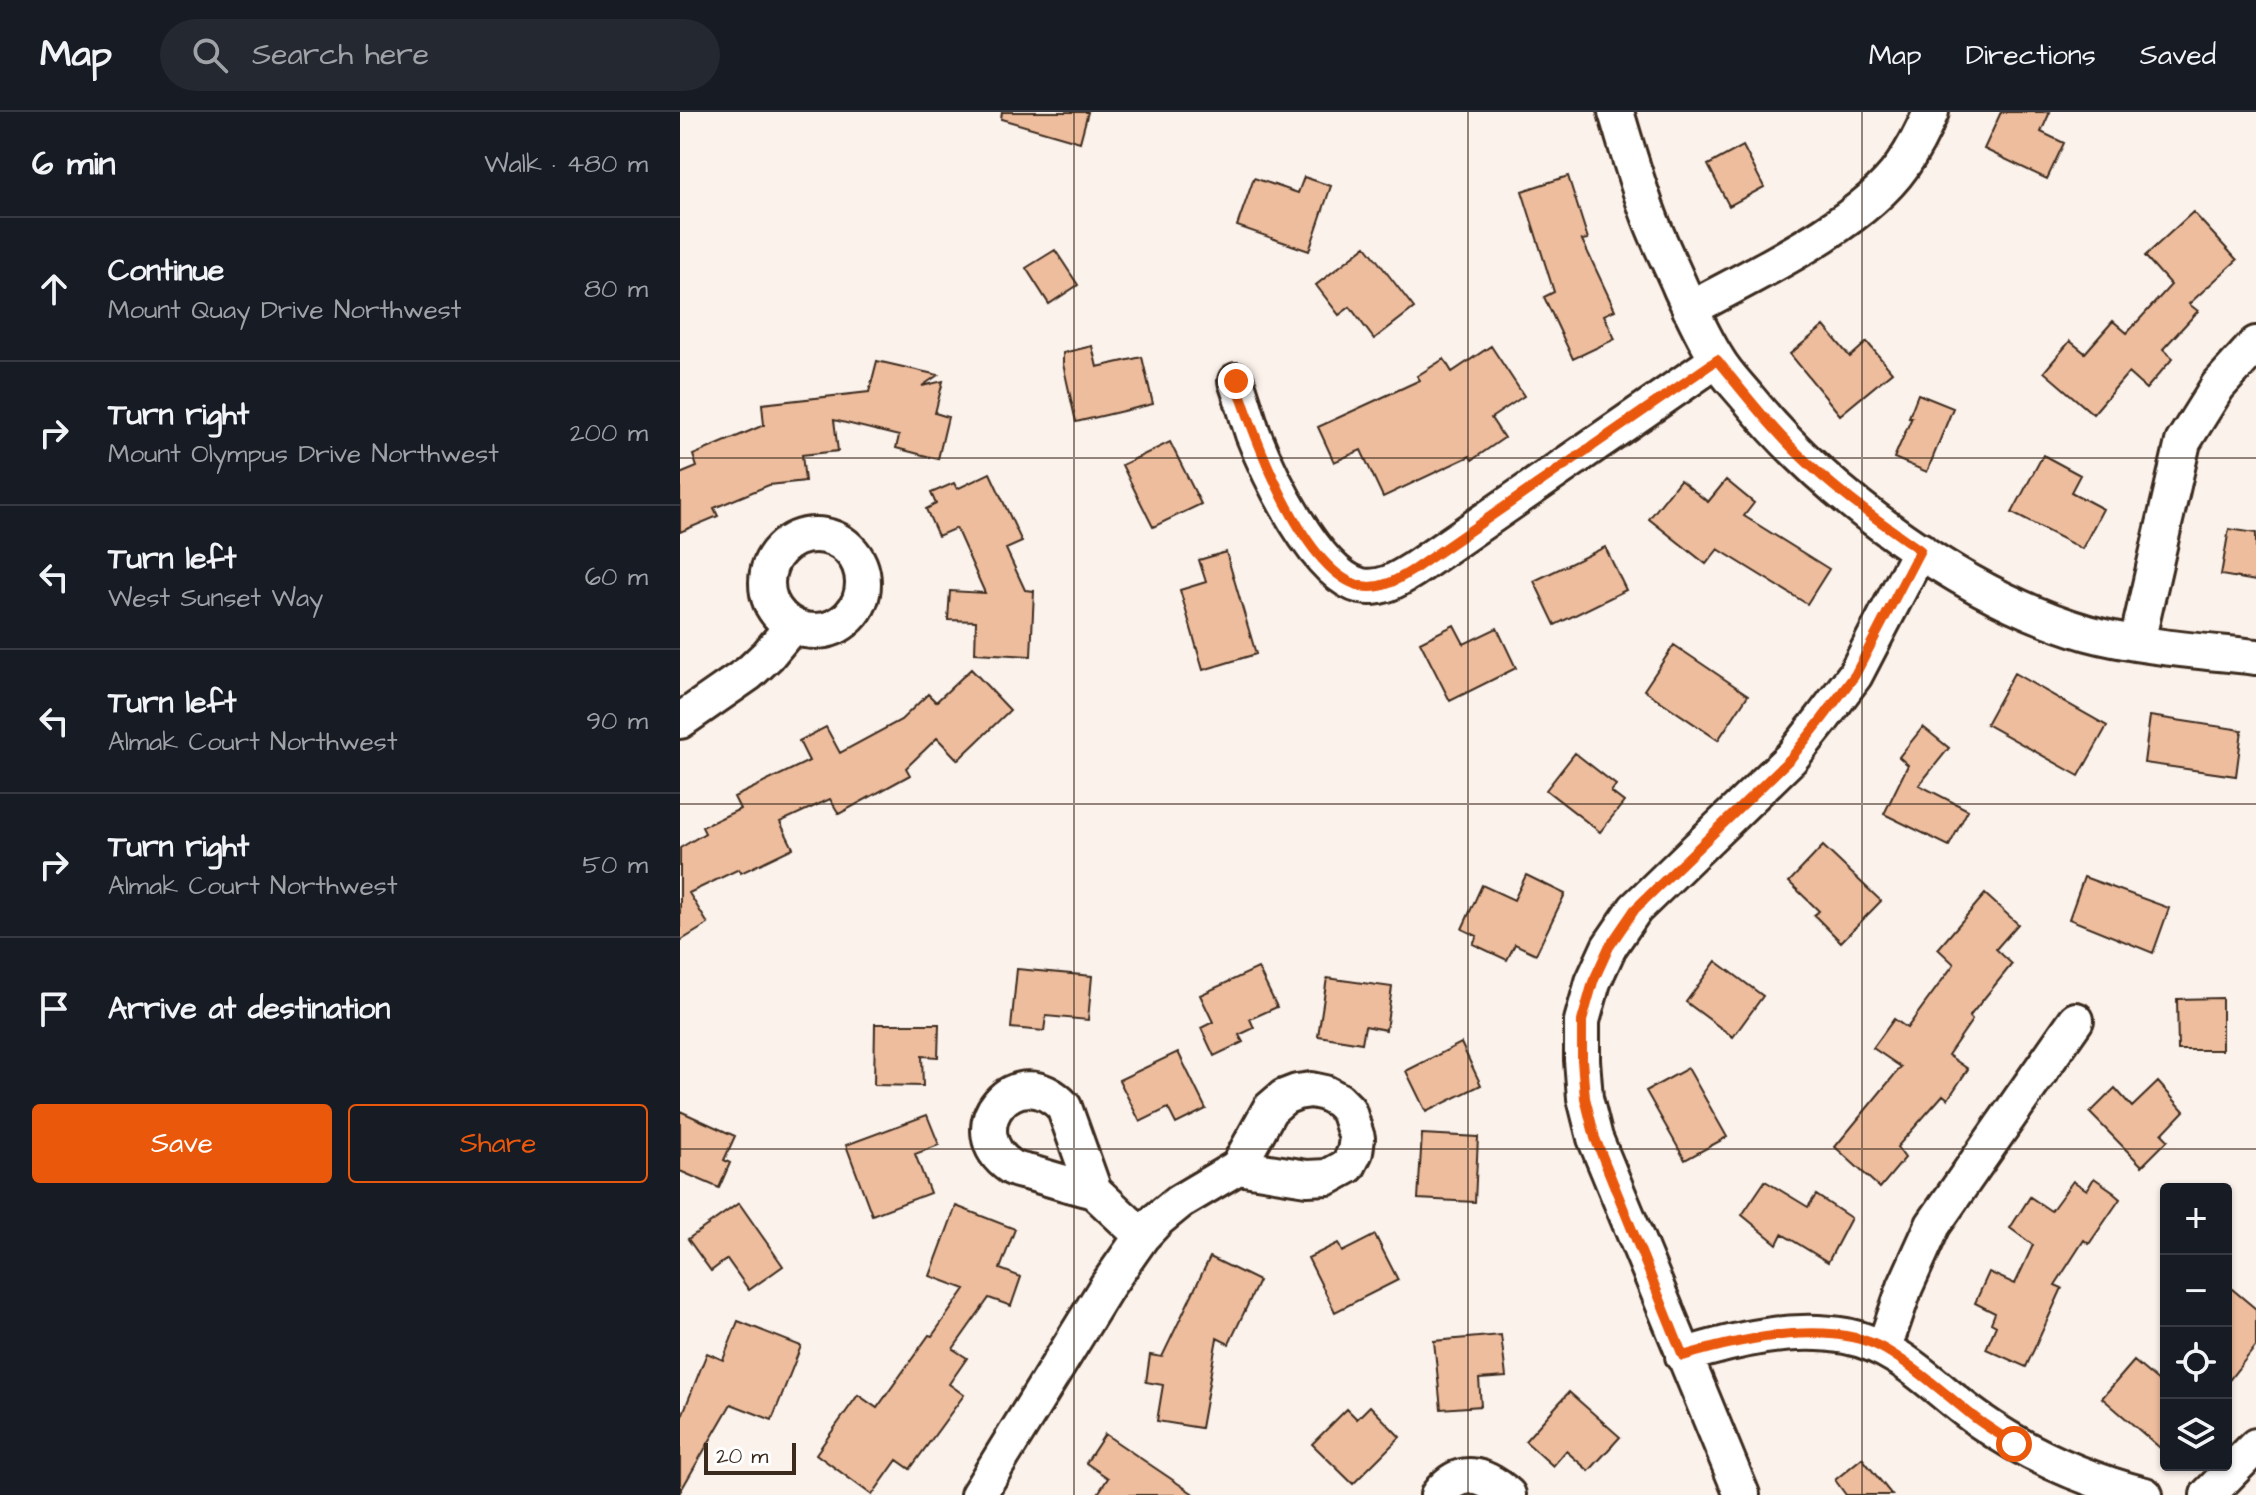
<!DOCTYPE html>
<html lang="en">
<head>
<meta charset="utf-8">
<style>
  body { margin:0; font-family:"Architects Daughter",sans-serif; background:#242831; color:#f1f3f6 }
  .controls { position:absolute; right:24px; bottom:24px; display:grid; overflow:hidden; border-radius:8px; box-shadow:0 2px 6px #0004 }
  .controls button { width:72px; height:72px; display:grid; place-items:center; padding:0; border:0; border-bottom:2px solid #363941; background:#171b24; color:#f1f3f6; font:40px sans-serif }
  .scale { position:absolute; left:24px; bottom:20px; width:92px; box-sizing:border-box; padding-left:8px; border:4px solid #3b2a1e; border-top:0; font-size:22px; line-height:28px; white-space:nowrap; color:#3b2a1e; -webkit-text-stroke:6px #fff; paint-order:stroke }
  .stop { position:absolute; width:24px; height:24px; margin:-18px; border:6px solid #ea580c; border-radius:50%; background:#fff }
  .stop.end { background:#ea580c; border-color:#fff; box-shadow:0 2px 8px #0008 }
  .list { margin:0; padding:0; list-style:none }
  h2 { display:flex; justify-content:space-between; align-items:center; height:104px; margin:0; padding:0 32px; font-size:34px }
  h2 small { font-size:26px; font-weight:400; color:#9ea1a6 }
  .list li { display:grid; grid-template-columns:52px 1fr auto; gap:24px; align-items:center; box-sizing:border-box; height:144px; padding:0 32px; border-top:2px solid #363941 }
  .list b { display:block; font-size:30px; white-space:nowrap }
  .list p { margin:0; font-size:26px; white-space:nowrap; color:#9ea1a6 }
  .list em { font-size:26px; font-style:normal; color:#9ea1a6 }
  .actions { display:flex; gap:16px; padding:24px 32px }
  .actions a { flex:1; padding:18px 0; border:2px solid #ea580c; border-radius:8px; text-align:center; font-size:28px; color:#ea580c }
  .actions .main { background:#ea580c; color:#fff }
  .icon { flex:none; width:44px; height:44px; fill:none; stroke:currentColor; stroke-width:2; stroke-linecap:round; stroke-linejoin:round }
  .map { position:relative; flex:none; width:1576px; height:1383px; overflow:hidden }
  header { display:flex; align-items:center; gap:48px; box-sizing:border-box; height:112px; padding:0 40px; background:#171b24; border-bottom:2px solid #363941 }
  header strong { font-size:38px }
  nav { display:flex; gap:44px; margin-inline-start:auto; font-size:28px }
  .search { width:560px; height:72px; background:#242831; display:flex; align-items:center; gap:20px; box-sizing:border-box; padding:0 28px; border-radius:44px; color:#9ea1a6; font-size:30px }
  main { display:flex }
  aside { flex:1; background:#171b24 }
  .map>svg:first-child { display:block }
</style>
</head>
<body>
<header>
<strong>Map</strong>
<div class="search"><svg class="icon" aria-label="search" viewBox="0 0 24 24"><circle cx="10" cy="10" r="6"/><path d="M15 15l6 6"/></svg>Search here</div>
<nav><a>Map</a><a>Directions</a><a>Saved</a></nav>
</header>
<main>
<aside>
<h2>6 min<small>Walk · 480 m</small></h2>
<ul class="list">
<li><svg class="icon" aria-label="ahead" viewBox="0 0 24 24"><path d="M12 20V5M6 11l6-6 6 6"/></svg><div><b>Continue</b><p>Mount Quay Drive Northwest</p></div><em>80 m</em></li>
<li><svg class="icon" aria-label="right" viewBox="0 0 24 24"><path d="M7 20v-9h11M14 6l5 5-5 5"/></svg><div><b>Turn right</b><p>Mount Olympus Drive Northwest</p></div><em>200 m</em></li>
<li><svg class="icon" aria-label="left" viewBox="0 0 24 24"><path d="M17 20v-9H6M10 6l-5 5 5 5"/></svg><div><b>Turn left</b><p>West Sunset Way</p></div><em>60 m</em></li>
<li><svg class="icon" aria-label="left" viewBox="0 0 24 24"><path d="M17 20v-9H6M10 6l-5 5 5 5"/></svg><div><b>Turn left</b><p>Almak Court Northwest</p></div><em>90 m</em></li>
<li><svg class="icon" aria-label="right" viewBox="0 0 24 24"><path d="M7 20v-9h11M14 6l5 5-5 5"/></svg><div><b>Turn right</b><p>Almak Court Northwest</p></div><em>50 m</em></li>
<li><svg class="icon" aria-label="arrive" viewBox="0 0 24 24"><path d="M6 21V4h12l-3 4 3 4H6"/></svg><div><b>Arrive at destination</b></div></li>
</ul>
<div class="actions"><a class="main">Save</a><a>Share</a></div>
</aside>
<div class="map">
<svg width="1576" height="1383" viewBox="0 0 1576 1383">
  <rect width="100%" height="100%" fill="#fcf2ec"/>
  <filter id="ink" filterUnits="userSpaceOnUse"><feTurbulence type="fractalNoise" baseFrequency=".0125" numOctaves="2"/><feDisplacementMap in="SourceGraphic" scale="16" xChannelSelector="R" yChannelSelector="G"/><feConvolveMatrix kernelMatrix="1 2 1 2 8 2 1 2 1" color-interpolation-filters="sRGB"/></filter>
  <g filter="url(#ink)">
    <path fill="#eebd9e" stroke="#3b2a1e" stroke-width="2" d="M 322,0 L 408,0 L 400,30 L 321,7 Z
      M 1321,0 L 1370,0 L 1361,20 L 1384,31 L 1367,67 L 1304,37 Z
      M 1063,34 L 1084,75 L 1049,94 L 1028,53 Z
      M 888,64 L 908,127 L 902,128 L 935,198 L 924,203 L 935,227 L 893,247 L 864,185 L 874,180 L 842,79 Z
      M 624,65 L 651,74 L 629,139 L 557,114 L 574,66 L 618,81 Z
      M 1513,100 L 1557,148 L 1509,192 L 1518,199 L 1483,237 L 1493,246 L 1466,277 L 1448,261 L 1413,302 L 1364,260 L 1390,229 L 1405,241 L 1433,209 L 1447,221 L 1491,173 L 1465,144 Z
      M 686,134 L 734,196 L 694,227 L 670,195 L 659,203 L 636,173 Z
      M 375,138 L 398,173 L 369,192 L 346,156 Z
      M 1144,214 L 1170,245 L 1187,230 L 1212,260 L 1160,303 L 1110,242 Z
      M 412,234 L 417,255 L 462,245 L 473,292 L 396,310 L 383,252 L 383,241 Z
      M 811,234 L 844,284 L 811,306 L 824,326 L 792,348 L 790,344 L 703,385 L 681,338 L 654,350 L 638,315 L 740,268 L 737,264 L 764,247 L 772,260 Z
      M 197,249 L 258,263 L 242,274 L 263,269 L 255,301 L 268,305 L 258,347 L 216,336 L 219,324 L 154,308 L 158,339 L 122,343 L 125,369 L 89,373 L 34,396 L 38,404 L 0,420 L 0,362 L 17,355 L 13,343 L 84,313 L 82,292 L 189,280 Z
      M 1238,282 L 1273,296 L 1247,360 L 1214,346 L 1232,305 L 1229,305 Z
      M 490,330 L 521,392 L 473,415 L 442,353 Z
      M 1363,343 L 1400,363 L 1391,380 L 1423,397 L 1402,437 L 1332,401 Z
      M 310,361 L 342,430 L 326,437 L 345,478 L 354,479 L 351,544 L 295,541 L 296,509 L 268,508 L 270,479 L 305,481 L 276,416 L 258,424 L 246,397 L 256,392 L 251,381 L 274,371 L 277,377 Z
      M 1000,368 L 1028,390 L 1046,368 L 1074,391 L 1064,404 L 1149,457 L 1127,492 L 1038,437 L 1026,452 L 969,407 Z
      M 1549,417 L 1576,421 L 1576,469 L 1541,463 Z
      M 925,435 L 946,478 L 875,513 L 854,469 Z
      M 546,440 L 576,542 L 523,558 L 500,478 L 526,470 L 519,448 Z
      M 774,513 L 784,532 L 817,516 L 836,556 L 770,589 L 740,530 Z
      M 994,533 L 1068,583 L 1038,628 L 964,578 Z
      M 291,557 L 330,598 L 278,648 L 257,626 L 226,656 L 230,663 L 159,702 L 150,687 L 100,710 L 113,736 L 61,761 L 59,757 L 9,781 L 28,812 L 0,829 L 0,736 L 25,721 L 22,715 L 60,697 L 54,685 L 129,649 L 119,629 L 146,615 L 160,641 L 221,608 L 248,582 L 256,590 Z
      M 1334,561 L 1427,614 L 1399,664 L 1306,612 Z
      M 1470,604 L 1562,618 L 1556,664 L 1464,651 Z
      M 1243,615 L 1269,636 L 1239,673 L 1288,698 L 1269,734 L 1204,702 L 1228,653 L 1219,645 Z
      M 895,641 L 936,673 L 931,680 L 944,690 L 920,720 L 866,678 Z
      M 1143,734 L 1201,789 L 1161,830 L 1134,803 L 1139,799 L 1109,770 Z
      M 846,763 L 885,782 L 856,842 L 835,832 L 827,848 L 793,832 L 797,824 L 782,817 L 802,773 L 834,788 Z
      M 1404,765 L 1489,796 L 1473,841 L 1389,807 Z
      M 1305,782 L 1338,812 L 1316,837 L 1332,852 L 1289,905 L 1292,908 L 1268,943 L 1288,957 L 1268,987 L 1263,983 L 1217,1035 L 1225,1046 L 1200,1076 L 1155,1035 L 1221,955 L 1193,936 L 1214,907 L 1227,916 L 1274,852 L 1258,837 Z
      M 1036,849 L 1083,884 L 1053,925 L 1006,890 Z
      M 578,856 L 597,895 L 570,907 L 574,916 L 559,923 L 563,930 L 534,944 L 521,916 L 533,910 L 520,883 Z
      M 337,857 L 412,864 L 408,908 L 366,904 L 364,919 L 331,916 Z
      M 647,866 L 712,875 L 706,918 L 685,914 L 682,931 L 638,924 Z
      M 1542,886 L 1542,938 L 1498,938 L 1497,887 Z
      M 195,912 L 259,912 L 258,945 L 242,944 L 243,974 L 194,973 Z
      M 781,931 L 801,973 L 746,1000 L 726,959 Z
      M 498,940 L 526,997 L 496,1012 L 488,996 L 460,1010 L 439,968 Z
      M 1008,956 L 1047,1025 L 1005,1048 L 966,979 Z
      M 1478,970 L 1504,999 L 1482,1022 L 1488,1028 L 1462,1054 L 1410,1001 L 1435,976 L 1452,995 Z
      M 0,999 L 55,1024 L 44,1048 L 50,1051 L 39,1076 L 0,1059 Z
      M 247,1003 L 259,1033 L 235,1042 L 250,1081 L 192,1103 L 166,1033 Z
      M 742,1022 L 798,1025 L 795,1090 L 738,1087 Z
      M 1414,1066 L 1434,1080 L 1433,1081 L 1440,1087 L 1409,1132 L 1404,1128 L 1375,1173 L 1382,1176 L 1346,1255 L 1306,1237 L 1316,1214 L 1311,1211 L 1315,1201 L 1295,1191 L 1309,1160 L 1335,1172 L 1353,1133 L 1330,1116 L 1350,1085 L 1371,1099 L 1393,1069 L 1407,1078 Z
      M 1085,1069 L 1128,1095 L 1136,1083 L 1171,1106 L 1148,1150 L 1102,1122 L 1097,1132 L 1062,1103 Z
      M 59,1091 L 103,1154 L 69,1178 L 47,1147 L 31,1159 L 8,1127 Z
      M 276,1094 L 335,1117 L 320,1157 L 341,1165 L 331,1194 L 309,1186 L 273,1237 L 287,1246 L 269,1272 L 284,1283 L 230,1357 L 217,1348 L 192,1383 L 136,1342 L 178,1283 L 197,1296 L 249,1223 L 252,1224 L 285,1177 L 250,1164 Z
      M 695,1123 L 718,1168 L 655,1200 L 628,1146 L 658,1131 L 662,1140 Z
      M 530,1145 L 579,1169 L 549,1232 L 537,1226 L 521,1316 L 477,1309 L 483,1273 L 466,1270 L 470,1243 L 482,1245 Z
      M 1546,1172 L 1576,1197 L 1576,1234 L 1546,1272 Z
      M 58,1209 L 121,1234 L 92,1308 L 51,1292 L 0,1380 L 0,1309 L 27,1241 L 43,1248 Z
      M 821,1223 L 826,1265 L 799,1267 L 801,1294 L 761,1297 L 754,1229 Z
      M 1454,1249 L 1486,1276 L 1486,1341 L 1422,1286 Z
      M 889,1280 L 940,1325 L 909,1359 L 886,1339 L 873,1354 L 845,1329 Z
      M 690,1294 L 720,1325 L 673,1372 L 632,1332 L 667,1297 L 677,1307 Z
      M 425,1322 L 438,1331 L 515,1383 L 417,1383 L 428,1366 L 406,1351 Z
      M 1182,1346 L 1212,1383 L 1166,1383 L 1155,1368 Z"/>
    <g fill="none" stroke-linecap="round" stroke-linejoin="round">
      <defs>
        <path id="minor" d="M 936,0 C 948,39 960,84 976,121 C 984,140 993,158 1001,177 C 1012,200 1023,225 1037,247 C 1045,261 1057,273 1067,285 C 1147,384 1285,485 1408,521 C 1459,535 1522,539 1576,545
          M 1010,197 C 1074,162 1181,113 1222,54 C 1234,37 1243,19 1251,0
          M 556,269 C 562,286 567,304 573,322 C 589,363 636,463 681,474 C 701,478 717,468 733,458 L 1037,248
          M87 471a48 48 0 1 1 96 0a48 48 0 1 1-96 0Z
          M 1457,530 L 1503,330 L 1538,274 L 1576,232
          M 0,609 L 69,561 L 88,543 L 112,514
          M 414,1079 C 394,1074 374,1068 354,1062 C 347,1060 337,1059 331,1055 C 276,1018 336,943 384,995 L 414,1079 L 462,1124
          M 1204,1236 L 1225,1175 L 1253,1113 L 1396,908
          M 1003,1244 C 1054,1228 1113,1214 1166,1224 C 1220,1234 1256,1278 1299,1308 C 1350,1344 1404,1367 1465,1383
          M 298,1383 L 427,1174 L 462,1124 L 477,1108 L 499,1090 L 558,1055 L 590,997 L 604,985 L 617,980 L 631,978 L 645,981 L 658,988 L 668,998 L 677,1026 L 675,1040 L 668,1054 L 648,1065 L 627,1066 L 558,1055
          M 758,1383 C 780,1354 804,1362 828,1383
          M 1062,1383 L 915,1026 L 905,986 L 902,948 L 902,909 L 913,870 L 929,835 L 955,797 L 1111,646 L 1142,607 L 1175,563 L 1240,438
          M 1528,1383 L 1576,1334"/>
      </defs>
      <use href="#minor" stroke="#3b2a1e" stroke-width="40"/>
      <use href="#minor" stroke="#fff" stroke-width="34"/>
    </g>
  </g>
  <g fill="none" stroke-linecap="round" stroke-linejoin="round" filter="url(#ink)">
    <path stroke="#ea580c" stroke-width="10" d="M 556,269 C 573,321 622,460 681,474 C 701,478 717,468 733,458 L 1037,248 C 1067,285 1097,323 1132,355 C 1166,386 1203,412 1240,438 L 1175,563 L 1142,607 L 1111,646 L 955,797 L 929,835 L 913,870 L 902,909 L 902,948 L 905,986 L 915,1026 L 1003,1244 C 1060,1227 1153,1206 1206,1238 C 1238,1257 1265,1282 1294,1305 C 1307,1315 1321,1323 1334,1332"/>
  </g>
  <path fill="none" stroke="#3b2a1e" stroke-width="2" stroke-opacity="0.55" d="M 394,0 L 394,1383M 788,0 L 788,1383M 1182,0 L 1182,1383M 0,346 L 1576,346M 0,692 L 1576,692M 0,1037 L 1576,1037"/>
</svg>
<div class="controls">
<button>+</button>
<button>−</button>
<button><svg class="icon" aria-label="locate" viewBox="0 0 24 24"><circle cx="12" cy="12" r="6"/><path d="M12 2v4M12 18v4M2 12h4M18 12h4"/></svg></button>
<button><svg class="icon" aria-label="layers" viewBox="0 0 24 24"><path d="M12 4l9 5-9 5-9-5zM3 14l9 5 9-5"/></svg></button>
</div>
<div class="scale">20 m</div>
<div class="stop" style="left:1334px;top:1332px"></div>
<div class="stop end" style="left:556px;top:269px"></div>
</div>
</main>
</body>
</html>
